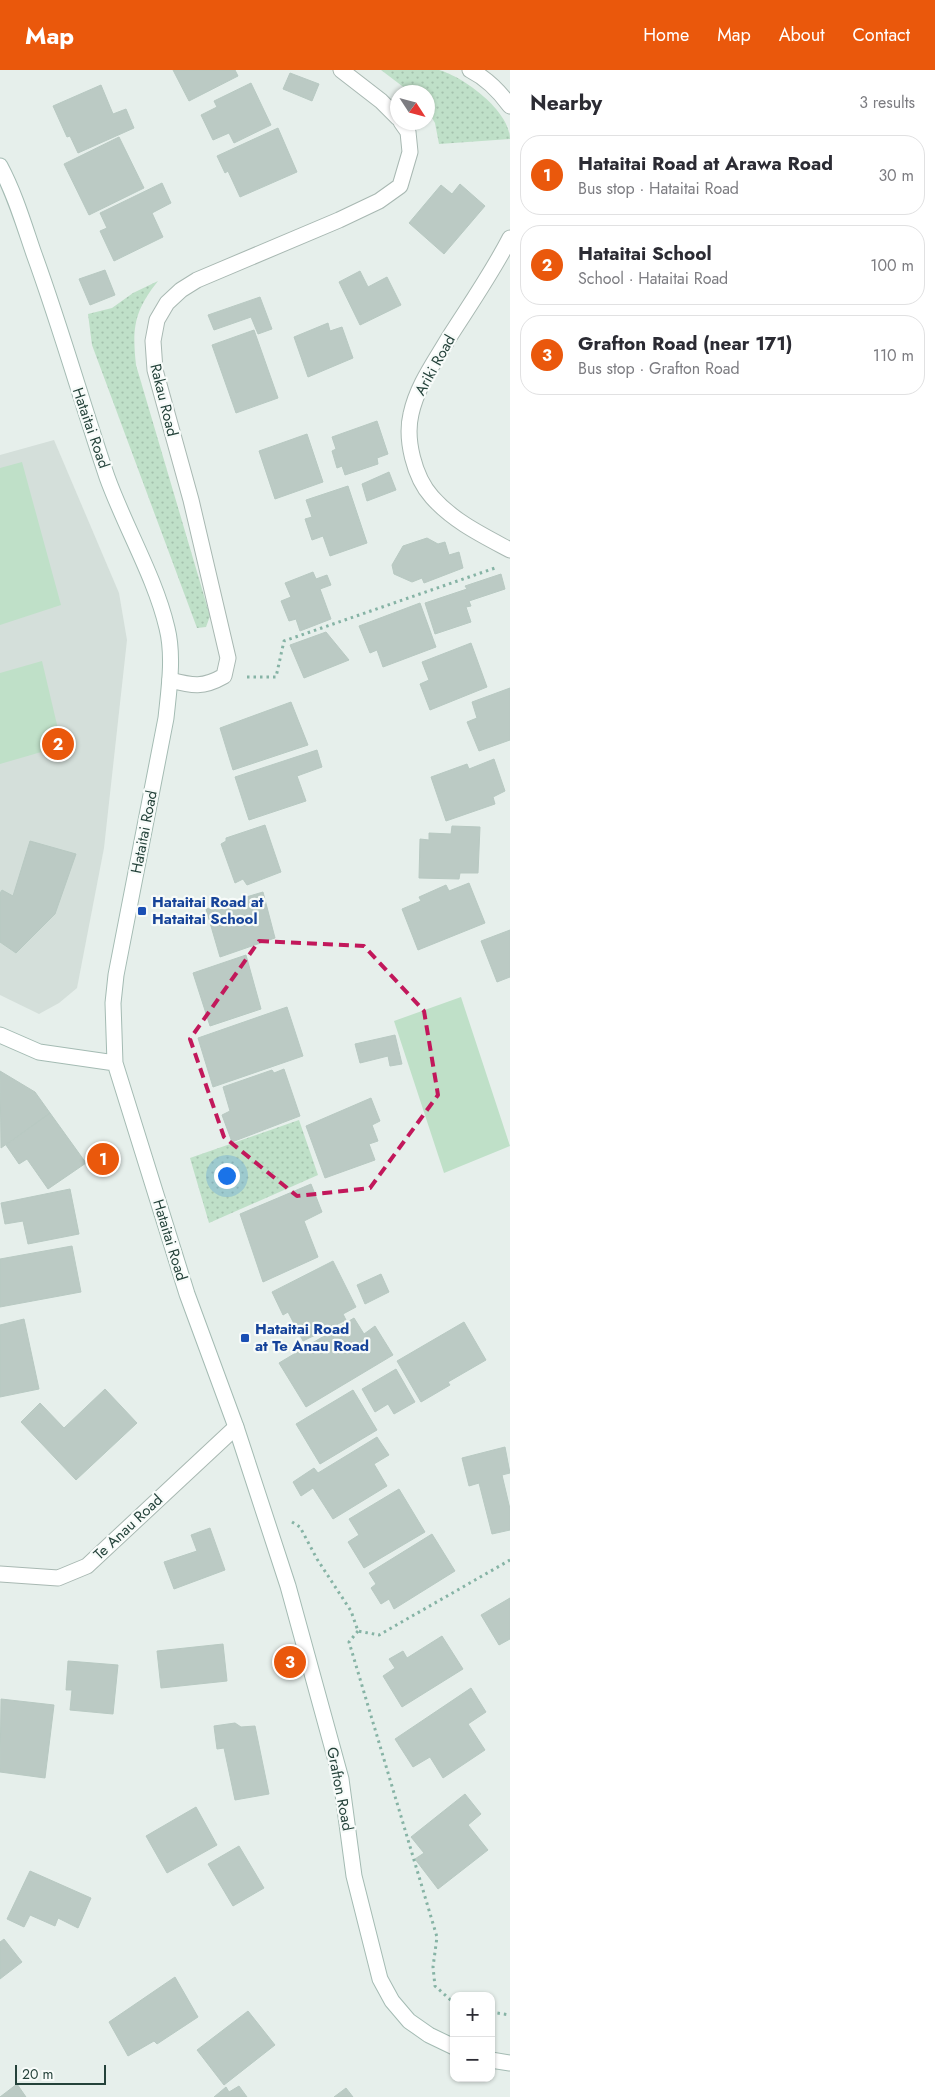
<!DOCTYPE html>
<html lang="en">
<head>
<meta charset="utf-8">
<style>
  body { margin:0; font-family:Jost,sans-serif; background:#f2f2f3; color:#2b2b33 }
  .controls { position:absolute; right:15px; bottom:15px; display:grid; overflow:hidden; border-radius:10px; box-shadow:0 1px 4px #0004 }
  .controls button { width:45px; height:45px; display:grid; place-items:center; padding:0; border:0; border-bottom:1px solid #e1e1e2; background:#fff; color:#2b2b33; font:25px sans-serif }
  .compass { position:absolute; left:390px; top:15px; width:45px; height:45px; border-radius:50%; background:#fff; box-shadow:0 1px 4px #0004; rotate:126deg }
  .scale { position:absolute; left:15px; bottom:12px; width:91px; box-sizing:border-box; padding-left:5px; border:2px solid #24423a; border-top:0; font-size:14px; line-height:18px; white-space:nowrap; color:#24423a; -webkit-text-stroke:4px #f7fbf9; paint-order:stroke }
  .you { position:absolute; left:226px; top:1105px; width:18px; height:18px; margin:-12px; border:4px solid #fff; border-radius:50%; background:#1a73e8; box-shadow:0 0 0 8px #1a73e833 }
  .badge { display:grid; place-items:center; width:32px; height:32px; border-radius:50%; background:#ea580c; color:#fff; font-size:16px; font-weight:700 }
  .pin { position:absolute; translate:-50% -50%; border:2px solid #fff; box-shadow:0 1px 5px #0006 }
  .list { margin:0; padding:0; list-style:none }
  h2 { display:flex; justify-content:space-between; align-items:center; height:65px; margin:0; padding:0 20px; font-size:21px }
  h2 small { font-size:16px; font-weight:400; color:#7c7c81 }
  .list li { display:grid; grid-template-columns:32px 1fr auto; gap:15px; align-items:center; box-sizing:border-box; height:80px; margin:0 10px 10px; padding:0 10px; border:1px solid #e1e1e2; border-radius:20px }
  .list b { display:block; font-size:19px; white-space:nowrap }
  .list p { margin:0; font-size:16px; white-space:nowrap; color:#7c7c81 }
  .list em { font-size:16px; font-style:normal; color:#7c7c81 }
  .map { position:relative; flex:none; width:510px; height:2027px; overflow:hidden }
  header { display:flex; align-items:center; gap:30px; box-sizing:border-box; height:70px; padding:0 25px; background:#ea580c; color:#fff }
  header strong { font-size:24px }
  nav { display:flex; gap:28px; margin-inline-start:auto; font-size:18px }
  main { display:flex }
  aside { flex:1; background:#fff }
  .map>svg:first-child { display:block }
</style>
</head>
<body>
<header>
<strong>Map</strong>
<nav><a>Home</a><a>Map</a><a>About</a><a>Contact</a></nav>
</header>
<main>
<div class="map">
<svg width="510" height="2027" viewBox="0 0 510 2027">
  <defs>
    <pattern id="grass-dots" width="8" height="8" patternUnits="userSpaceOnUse" patternTransform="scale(1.25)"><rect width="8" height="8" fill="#bfe0c8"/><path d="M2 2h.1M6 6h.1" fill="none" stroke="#a4c1ad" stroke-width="1.8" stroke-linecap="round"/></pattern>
  </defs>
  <rect width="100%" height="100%" fill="#e6efeb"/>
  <path fill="#d4dfda" d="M 54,370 L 119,523 L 127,570 L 104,778 L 77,918 L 59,933 L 39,944 L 0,925 L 0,385 Z"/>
  <path fill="url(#grass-dots)" d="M 381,0 C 397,0 424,0 439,0 C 464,7 510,41 510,69 L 439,74 L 435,53 L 428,41 L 428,22 L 410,22 Z
    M 158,211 C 134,241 132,258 136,295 L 210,546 L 206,557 L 197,558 L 92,275 L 88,244 L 112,238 L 133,223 Z
    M 299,1050 L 318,1105 L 209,1153 L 190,1088 Z"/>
  <path fill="#bfe0c8" d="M 22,392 L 61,535 L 0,555 L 0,398 Z
    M 42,591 L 62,676 L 0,694 L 0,603 Z
    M 461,927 L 510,1076 L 444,1103 L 394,951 Z"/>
  <path fill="#bbcac4" stroke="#b8c9c2" d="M 173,0 L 235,0 L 238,6 L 189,31 Z
    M 290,3 L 319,14 L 312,31 L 283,19 Z
    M 251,13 L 271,55 L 234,73 L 229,63 L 213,70 L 201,45 L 217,37 L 214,31 Z
    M 101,15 L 113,44 L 126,39 L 134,58 L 78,83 L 70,66 L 67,67 L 53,36 Z
    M 278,58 L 297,102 L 240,127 L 228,101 L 225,103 L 217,86 Z
    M 119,67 L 144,118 L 89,145 L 64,94 Z
    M 162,113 L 171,133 L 152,143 L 163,167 L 114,191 L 100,161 L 107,158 L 100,143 Z
    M 460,114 L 485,136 L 444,184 L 409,153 L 441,115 L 452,124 Z
    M 105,200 L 115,225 L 90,235 L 79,209 Z
    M 360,201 L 368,217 L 387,207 L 401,235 L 360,255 L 339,212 Z
    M 260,227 L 272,259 L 258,264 L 251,247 L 214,260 L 208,245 Z
    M 328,253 L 330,261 L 342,257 L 353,288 L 308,307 L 294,267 Z
    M 254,260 L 278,328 L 236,343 L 212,275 Z
    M 377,351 L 388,384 L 377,388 L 378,394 L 345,405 L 342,396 L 337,398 L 332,381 L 336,379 L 332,367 Z
    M 307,364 L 323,412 L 275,429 L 259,381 Z
    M 389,402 L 396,420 L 367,431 L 362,414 Z
    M 348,416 L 367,473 L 330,486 L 323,466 L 312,470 L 305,449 L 312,447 L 306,430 Z
    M 427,468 L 438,474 L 445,472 L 449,485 L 459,482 L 463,498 L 424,513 L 422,508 L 412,512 L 394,504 L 392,495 L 403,476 Z
    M 313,502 L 316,509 L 327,505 L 331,515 L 320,519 L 331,549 L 300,561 L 296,549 L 289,551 L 281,531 L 291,527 L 285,513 Z
    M 501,504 L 505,519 L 469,531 L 471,536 L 466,537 L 471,552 L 435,564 L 425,533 L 467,519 L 465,516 Z
    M 420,533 L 436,577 L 383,597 L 377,580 L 370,583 L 359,556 Z
    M 326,562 L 349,590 L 304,608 L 290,575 Z
    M 471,573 L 487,617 L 430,640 L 420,614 L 429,610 L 422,592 Z
    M 510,618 L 510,670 L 479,681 L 467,652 L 477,648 L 472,632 Z
    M 291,632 L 308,675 L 233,700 L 220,658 Z
    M 317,680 L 322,697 L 297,706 L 306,731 L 249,750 L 235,707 Z
    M 494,689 L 505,721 L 493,727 L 495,734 L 446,751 L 431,707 L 467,694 L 469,699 Z
    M 265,755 L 281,802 L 247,815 L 243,809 L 235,813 L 221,774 L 226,771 L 226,768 Z
    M 452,756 L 480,757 L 478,803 L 460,803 L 459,809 L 419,808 L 420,769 L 429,770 L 429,763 L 451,764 Z
    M 30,771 L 76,784 L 55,844 L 16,883 L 0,872 L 0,823 L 2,820 L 13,826 Z
    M 469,813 L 485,853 L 418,880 L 402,839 L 421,831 L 419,827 L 446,815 L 449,821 Z
    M 263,822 L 275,868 L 220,887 L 206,839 Z
    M 510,860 L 510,907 L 497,912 L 481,871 Z
    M 246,885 L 261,939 L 210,956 L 193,903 Z
    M 287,937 L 303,986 L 213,1017 L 198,968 Z
    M 395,965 L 402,994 L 390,996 L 388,986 L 360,993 L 355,974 Z
    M 284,999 L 300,1046 L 232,1072 L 222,1045 L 230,1041 L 223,1017 L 272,1000 L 274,1003 Z
    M 0,1001 L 35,1022 L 50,1043 L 1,1078 Z
    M 371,1028 L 380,1051 L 372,1055 L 378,1071 L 369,1074 L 375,1090 L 325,1108 L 306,1056 Z
    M 50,1043 L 86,1093 L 48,1119 L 27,1089 L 19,1094 L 6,1075 Z
    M 311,1114 L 322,1142 L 304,1151 L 318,1187 L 263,1212 L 240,1144 Z
    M 70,1119 L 79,1164 L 28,1174 L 23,1151 L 5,1154 L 1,1133 Z
    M 72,1176 L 81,1222 L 0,1237 L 0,1189 Z
    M 333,1191 L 356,1237 L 343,1244 L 346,1250 L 303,1271 L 288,1242 L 283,1245 L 272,1222 Z
    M 381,1204 L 389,1222 L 365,1234 L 357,1215 Z
    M 354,1248 L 364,1264 L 375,1256 L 393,1285 L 306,1337 L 279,1293 Z
    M 24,1249 L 39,1319 L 0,1327 L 0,1255 Z
    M 464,1252 L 486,1290 L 448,1312 L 450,1315 L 421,1332 L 397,1291 Z
    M 396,1299 L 415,1332 L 394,1344 L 388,1334 L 375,1342 L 362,1319 Z
    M 105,1319 L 137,1353 L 76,1410 L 21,1352 L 40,1333 L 64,1358 Z
    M 353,1320 L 377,1360 L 320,1394 L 296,1354 Z
    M 377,1367 L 389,1385 L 374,1394 L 387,1416 L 333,1449 L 313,1418 L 301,1426 L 293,1412 L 314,1398 L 318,1403 Z
    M 505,1377 L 510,1403 L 502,1405 L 510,1439 L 510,1460 L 492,1464 L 479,1413 L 469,1416 L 462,1388 Z
    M 399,1419 L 425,1462 L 364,1498 L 348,1472 L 359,1465 L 349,1449 Z
    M 210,1458 L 225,1500 L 174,1519 L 164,1492 L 197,1481 L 191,1465 Z
    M 432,1464 L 455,1501 L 394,1539 L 389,1529 L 381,1534 L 371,1518 L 376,1514 L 369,1503 Z
    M 510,1528 L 510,1569 L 499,1575 L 481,1545 Z
    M 442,1566 L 463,1599 L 402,1637 L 383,1606 L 395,1598 L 389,1589 L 403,1581 L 407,1588 Z
    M 223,1574 L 227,1611 L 161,1618 L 157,1581 Z
    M 68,1591 L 118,1595 L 113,1644 L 70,1640 L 72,1620 L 66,1620 Z
    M 471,1618 L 486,1642 L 468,1654 L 485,1680 L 443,1708 L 430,1687 L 413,1697 L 395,1669 Z
    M 1,1629 L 54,1635 L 45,1708 L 0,1702 Z
    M 235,1653 L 241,1657 L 255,1656 L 269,1724 L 235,1730 L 224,1678 L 217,1679 L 214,1656 Z
    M 465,1724 L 481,1744 L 468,1755 L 488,1780 L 438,1819 L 415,1789 L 424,1783 L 411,1767 Z
    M 196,1737 L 217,1775 L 167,1803 L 146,1766 Z
    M 239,1776 L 264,1818 L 233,1836 L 208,1794 Z
    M 30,1801 L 91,1828 L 78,1858 L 58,1848 L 55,1856 L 30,1845 L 24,1857 L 7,1849 Z
    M 4,1869 L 22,1892 L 0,1909 L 0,1872 Z
    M 175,1907 L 198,1947 L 157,1974 L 154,1971 L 128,1986 L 109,1952 Z
    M 248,1941 L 275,1975 L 224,2015 L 197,1980 Z
    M 17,2014 L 26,2027 L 0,2027 Z
    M 239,2016 L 247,2027 L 214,2027 L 226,2017 L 229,2022 Z
    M 346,2018 L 353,2027 L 334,2027 Z"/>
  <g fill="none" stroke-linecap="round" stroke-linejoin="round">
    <defs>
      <path id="street" d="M 341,0 L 381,31 L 398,48
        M 470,0 C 486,8 499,21 510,36
        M 510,168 C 492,203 469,236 448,269 C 434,293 417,316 411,344 C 405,369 414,407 432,427 C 453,451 482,465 510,480
        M 170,610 C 193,616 203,618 224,606 L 228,588 L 191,430 L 155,300 L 153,271 L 157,250 L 167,233 L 181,220 L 197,210 L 339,150 L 379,131 L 400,116 L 410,82 L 408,62 L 401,52
        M 0,1504 L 58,1508 L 87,1496 L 236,1357"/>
      <path id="secondary" d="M 0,96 C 15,124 24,155 34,184 C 61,258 82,333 107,407 C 125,457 155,507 167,558 C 174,586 169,619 166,648 L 116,905 L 113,933 L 115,993 L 187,1224 L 236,1357 L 288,1516 L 341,1709 L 354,1806 L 380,1909 L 392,1931 L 409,1951 L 429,1965 L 454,1977
        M 0,965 L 39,982 L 115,993
        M 491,1990 L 510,1993"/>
    </defs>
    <use href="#street" stroke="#a8b8b2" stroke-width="17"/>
    <use href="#secondary" stroke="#a4bbb3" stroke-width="17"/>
    <path stroke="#86b3a5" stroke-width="3" stroke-dasharray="2.5 4" stroke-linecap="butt" d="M 247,607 L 276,607 L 284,571 L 495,498
      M 292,1452 L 300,1457 L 317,1489 L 351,1541 L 358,1561 L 379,1565 L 510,1490
      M 358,1561 L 349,1572 L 437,1867 L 433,1897 L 435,1916 L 454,1933
      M 491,1942 L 510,1945"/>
    <use href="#street" stroke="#fff" stroke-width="15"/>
    <use href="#secondary" stroke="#fff" stroke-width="15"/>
  </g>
  <path fill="none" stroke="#c2185b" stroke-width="4" stroke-dasharray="10 6" stroke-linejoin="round" d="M 259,871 L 364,876 L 424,941 L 438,1025 L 370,1118 L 297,1126 L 224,1067 L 190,969 Z"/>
  <g fill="#1a4fb4" stroke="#f7fbf9" stroke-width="2">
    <rect x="137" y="836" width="10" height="10" rx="2.5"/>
    <rect x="240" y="1263" width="10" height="10" rx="2.5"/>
  </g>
  <g text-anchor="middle" stroke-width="4.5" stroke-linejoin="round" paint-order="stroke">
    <g font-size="15" fill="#24423a" stroke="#f7fbf9">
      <text transform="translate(435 295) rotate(-61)" y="5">Ariki Road</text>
      <text transform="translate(164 330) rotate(76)" y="5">Rakau Road</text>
      <text transform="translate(91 358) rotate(71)" y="5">Hataitai Road</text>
      <text transform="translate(144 762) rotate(-79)" y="5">Hataitai Road</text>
      <text transform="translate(170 1170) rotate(73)" y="5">Hataitai Road</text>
      <text transform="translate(128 1457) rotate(-43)" y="5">Te Anau Road</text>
      <text transform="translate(340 1719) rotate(79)" y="5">Grafton Road</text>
    </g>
    <g font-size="15" font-weight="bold" fill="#164399" stroke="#f7fbf9" text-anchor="start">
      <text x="152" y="837">Hataitai Road at<tspan x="152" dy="17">Hataitai School</tspan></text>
      <text x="255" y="1264">Hataitai Road<tspan x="255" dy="17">at Te Anau Road</tspan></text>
    </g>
  </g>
</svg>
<div class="controls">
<button>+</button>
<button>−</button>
</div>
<svg class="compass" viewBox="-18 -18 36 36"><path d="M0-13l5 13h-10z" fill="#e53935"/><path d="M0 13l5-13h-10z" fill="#7c7c81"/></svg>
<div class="scale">20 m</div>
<div class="you"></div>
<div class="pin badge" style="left:103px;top:1089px">1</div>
<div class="pin badge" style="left:58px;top:674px">2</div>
<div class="pin badge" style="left:290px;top:1592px">3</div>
</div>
<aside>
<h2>Nearby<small>3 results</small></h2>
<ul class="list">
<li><span class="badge">1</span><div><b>Hataitai Road at Arawa Road</b><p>Bus stop · Hataitai Road</p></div><em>30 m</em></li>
<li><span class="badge">2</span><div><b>Hataitai School</b><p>School · Hataitai Road</p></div><em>100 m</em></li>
<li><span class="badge">3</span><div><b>Grafton Road (near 171)</b><p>Bus stop · Grafton Road</p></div><em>110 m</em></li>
</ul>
</aside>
</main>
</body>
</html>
